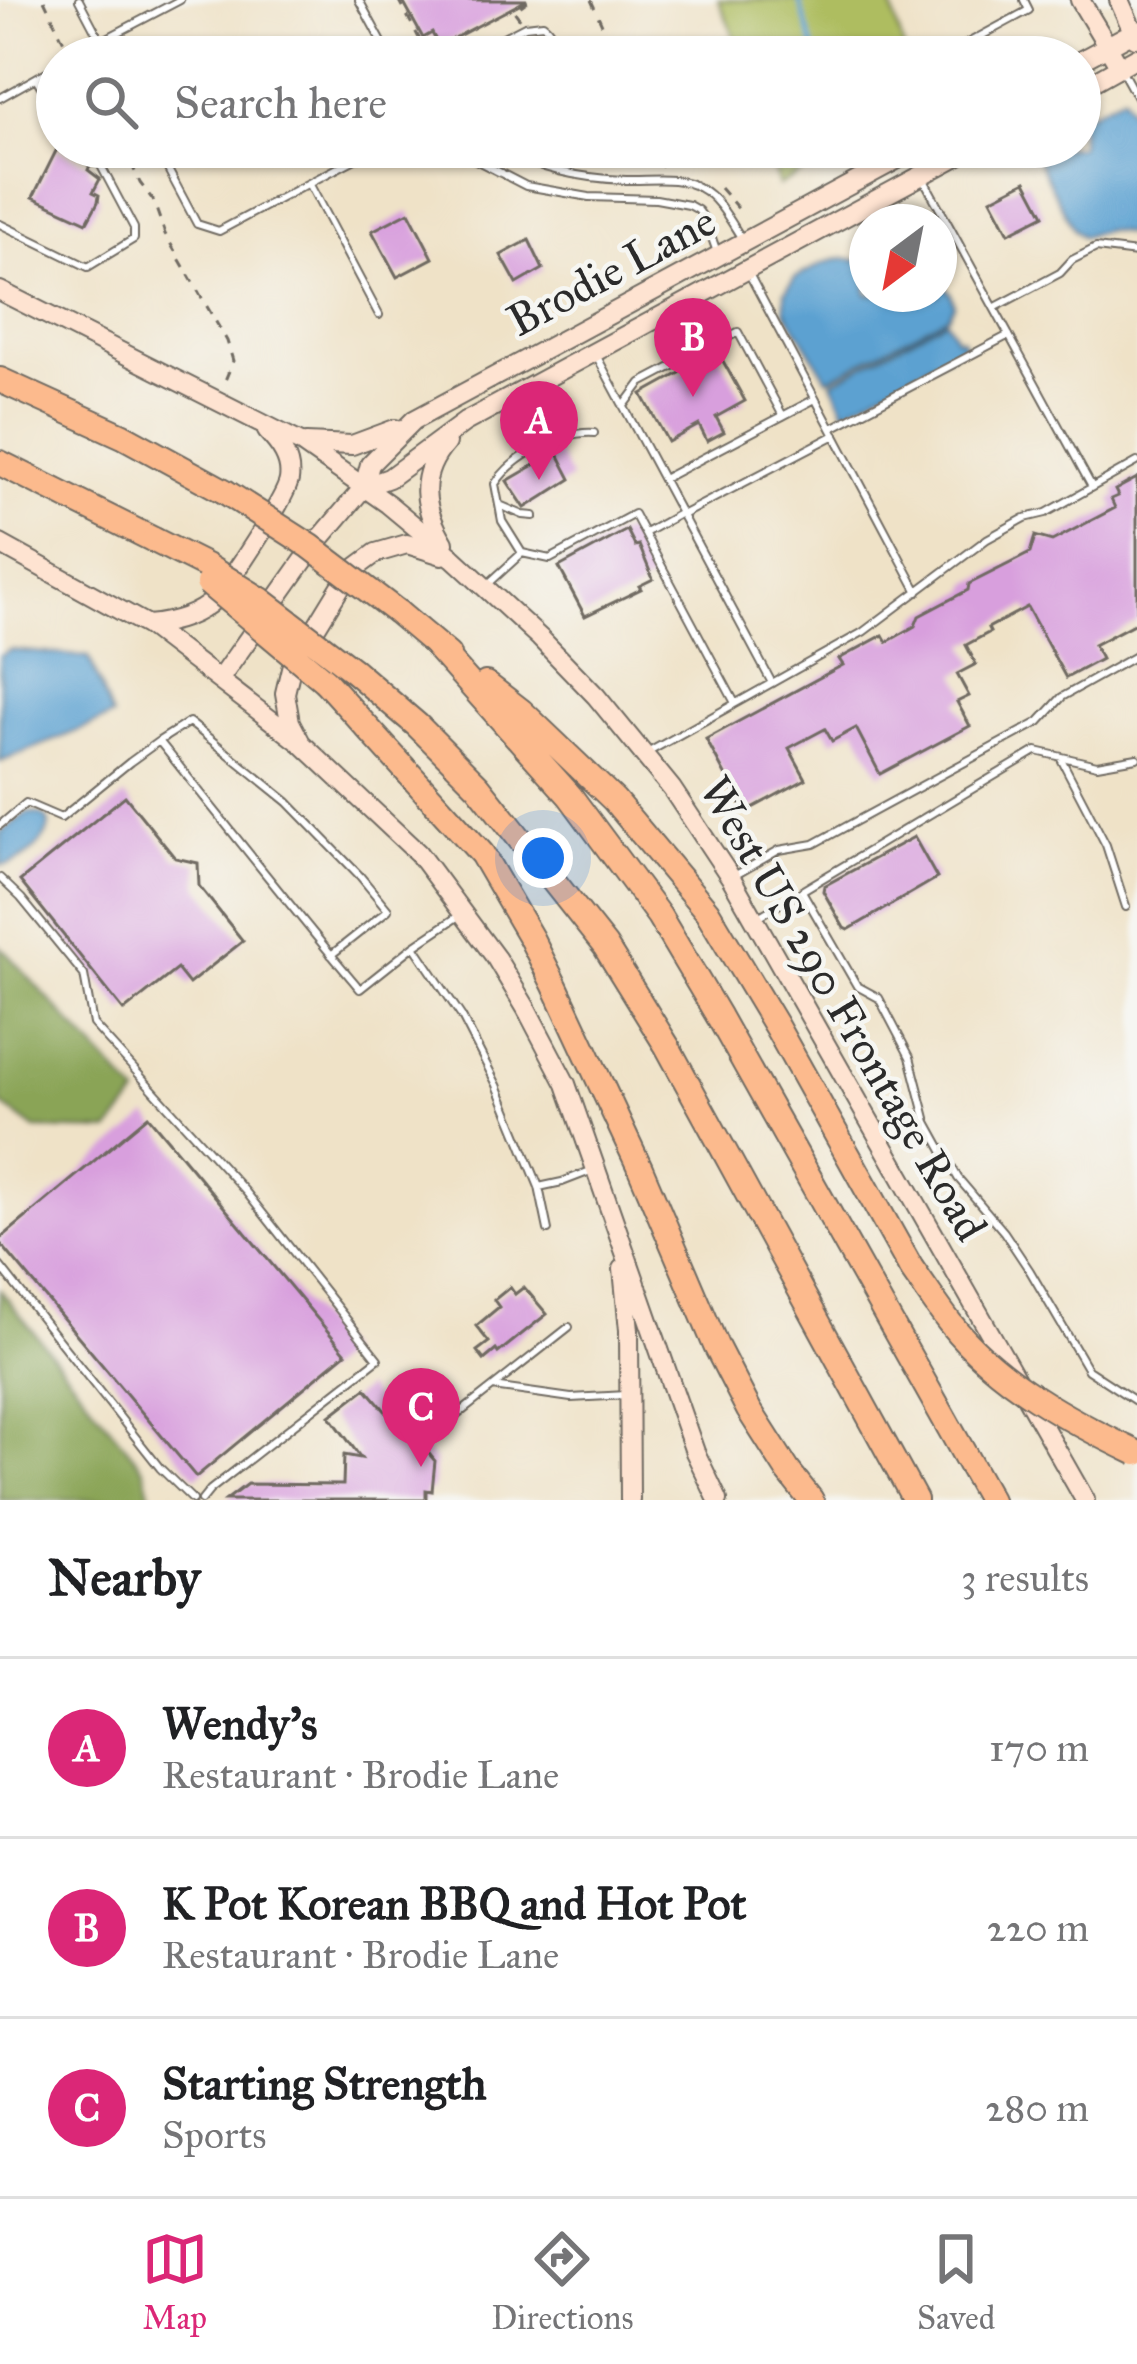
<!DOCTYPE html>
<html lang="en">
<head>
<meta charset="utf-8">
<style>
  body { margin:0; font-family:"IM FELL Great Primer",serif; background:#f2f2f2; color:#202124 }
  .compass { position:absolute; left:849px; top:204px; width:108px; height:108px; border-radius:50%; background:#fff; box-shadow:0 3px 9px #0004; rotate:212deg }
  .you { position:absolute; left:543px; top:858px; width:42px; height:42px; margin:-30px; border:9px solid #fff; border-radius:50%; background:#1a73e8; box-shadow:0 0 0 18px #1a73e833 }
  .badge { display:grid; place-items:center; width:78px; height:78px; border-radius:50%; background:#db2777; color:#fff; font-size:39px; font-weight:700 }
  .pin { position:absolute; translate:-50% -99px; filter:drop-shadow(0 3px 6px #0008) }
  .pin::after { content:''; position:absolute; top:63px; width:42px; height:36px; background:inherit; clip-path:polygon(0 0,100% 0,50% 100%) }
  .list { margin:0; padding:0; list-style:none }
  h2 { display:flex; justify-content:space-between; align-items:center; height:156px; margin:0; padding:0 48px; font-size:51px }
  h2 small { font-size:39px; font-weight:400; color:#757577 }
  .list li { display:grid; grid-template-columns:78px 1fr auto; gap:36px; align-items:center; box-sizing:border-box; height:180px; padding:0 48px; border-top:3px solid #e0e0e0 }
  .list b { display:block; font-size:45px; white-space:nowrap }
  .list p { margin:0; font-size:39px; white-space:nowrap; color:#757577 }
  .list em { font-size:39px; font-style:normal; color:#757577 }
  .icon { flex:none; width:66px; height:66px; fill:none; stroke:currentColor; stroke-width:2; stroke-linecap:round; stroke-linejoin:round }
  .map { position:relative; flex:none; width:1137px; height:1500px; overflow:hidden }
  .search { position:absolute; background:#fff; box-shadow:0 3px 9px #0004; left:36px; right:36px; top:36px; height:132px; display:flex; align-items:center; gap:30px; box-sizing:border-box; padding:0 42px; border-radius:66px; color:#757577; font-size:45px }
  .sheet { height:696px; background:#fff }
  nav { display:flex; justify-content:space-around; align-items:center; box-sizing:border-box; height:168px; border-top:3px solid #e0e0e0; background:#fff; font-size:33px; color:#757577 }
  nav a { display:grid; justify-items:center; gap:6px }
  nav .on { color:#db2777 }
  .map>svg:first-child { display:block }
</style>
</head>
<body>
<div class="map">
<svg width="1137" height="1500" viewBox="0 0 1137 1500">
  <rect width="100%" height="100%" fill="#f6f6f2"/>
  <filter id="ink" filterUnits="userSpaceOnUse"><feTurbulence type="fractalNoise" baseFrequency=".00833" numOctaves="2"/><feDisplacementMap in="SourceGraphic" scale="24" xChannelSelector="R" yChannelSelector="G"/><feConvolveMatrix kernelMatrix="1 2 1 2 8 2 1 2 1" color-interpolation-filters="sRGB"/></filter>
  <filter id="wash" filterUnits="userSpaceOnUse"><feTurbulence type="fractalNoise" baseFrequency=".004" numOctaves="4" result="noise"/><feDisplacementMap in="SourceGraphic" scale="48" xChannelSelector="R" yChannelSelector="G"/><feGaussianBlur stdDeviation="2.7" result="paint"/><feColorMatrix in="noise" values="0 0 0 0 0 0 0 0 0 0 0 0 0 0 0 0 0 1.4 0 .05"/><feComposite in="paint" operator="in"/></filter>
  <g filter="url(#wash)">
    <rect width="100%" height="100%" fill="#efe2c7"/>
    <path fill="#aebd60" stroke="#6c7446" stroke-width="3" d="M 718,0 L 890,0 L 906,57 L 741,57 L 732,30 Z
      M 768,147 L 847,147 L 778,186 Z"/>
    <path fill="#8aa456" stroke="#5a6840" stroke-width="3" d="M 0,946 L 138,1096 L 110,1131 L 35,1129 L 0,1103 Z
      M 0,1290 L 144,1469 L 152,1500 L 0,1500 Z"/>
    <path fill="#5ca1d1" stroke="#44667e" stroke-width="3" d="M 1123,95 L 1137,121 L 1137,236 L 1107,230 L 1082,237 L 1074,230 L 1031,147 L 1080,147 L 1080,118 Z
      M 843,258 L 867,262 L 867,294 L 939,294 L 939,278 L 951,294 L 954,305 L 948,316 L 831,378 L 827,378 L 785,310 L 785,292 L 795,278 L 824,263 Z
      M 946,320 L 957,339 L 961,338 L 965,345 L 845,411 L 832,382 Z
      M 10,650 L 89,657 L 112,717 L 0,762 L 0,655 Z
      M 27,813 C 77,812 29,866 1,865 L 0,833 Z"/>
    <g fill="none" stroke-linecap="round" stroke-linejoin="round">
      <path stroke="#5ca1d1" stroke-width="4.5" d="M 799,0 L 816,57"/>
    </g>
    <g id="blocks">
      <path fill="#d89fdd" d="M 402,0 L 527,0 L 439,46 L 432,33 L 423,38 Z
        M 57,149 L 90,165 L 88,170 L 100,179 L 93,192 L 99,195 L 98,202 L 87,222 L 33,197 Z
        M 1026,181 L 1044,215 L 1009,233 L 991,199 Z
        M 409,212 L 433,258 L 397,277 L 372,231 Z
        M 529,240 L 543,269 L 517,284 L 501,255 Z
        M 718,352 L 745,401 L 716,417 L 724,432 L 707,441 L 699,425 L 668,442 L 642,394 Z
        M 557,452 L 571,479 L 525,508 L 507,481 Z
        M 1137,478 L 1137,622 L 1094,645 L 1101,659 L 1066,678 L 1027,607 L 988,628 L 990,632 L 966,645 L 976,664 L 957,674 L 969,696 L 957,702 L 970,726 L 880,774 L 856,728 L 832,741 L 825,729 L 789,748 L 806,779 L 745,812 L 706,739 L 843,665 L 839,659 L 883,635 L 887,642 L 915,626 L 919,616 L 968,590 L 969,584 L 1030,553 L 1035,536 L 1052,541 L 1115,508 L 1111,499 L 1118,496 L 1115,490 Z
        M 627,530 L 635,546 L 639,545 L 653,579 L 639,586 L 641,589 L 585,616 L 559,567 Z
        M 125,796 L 175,858 L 198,863 L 199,886 L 243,941 L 189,984 L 177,969 L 124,1011 L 20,881 Z
        M 914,837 L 937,878 L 848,930 L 844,928 L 823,891 L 824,886 Z
        M 148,1116 L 346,1353 L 196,1477 L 0,1243 L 0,1239 Z
        M 510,1287 L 515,1294 L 524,1287 L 547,1314 L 498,1353 L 496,1350 L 484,1360 L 477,1351 L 489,1342 L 476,1326 L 499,1307 L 494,1300 Z
        M 366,1388 L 412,1443 L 416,1438 L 435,1461 L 432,1491 L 426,1490 L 426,1500 L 226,1500 L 247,1484 L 343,1485 L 344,1455 L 361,1458 L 330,1416 Z"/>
    </g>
  </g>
  <g filter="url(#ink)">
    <use href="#blocks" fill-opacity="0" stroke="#706b62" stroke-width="3"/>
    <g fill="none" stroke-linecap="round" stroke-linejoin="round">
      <defs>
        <path id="lane" d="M 79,0 L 109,57
          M 359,0 L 390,57
          M 71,57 L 180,0
          M 464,57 L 525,26 L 543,24 C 554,32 557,46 547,57
          M 942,57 L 1029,10 L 1024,0
          M 1122,71 L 1137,98
          M 36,78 L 57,114
          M 0,98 L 57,66
          M 156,147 L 197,224 L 219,231 L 309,183 L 379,315
          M 460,147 L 464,154 L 526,186 L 589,197 L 656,199 L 689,205 L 698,210 L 706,221 L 718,255
          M 498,147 C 541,170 578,178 626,180 C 651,181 677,175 700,188 C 718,197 731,222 742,239
          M 924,180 L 1092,487
          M 309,183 L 378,147
          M 0,224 L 88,267 L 134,239 L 134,228 L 91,147
          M 748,272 L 918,592
          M 994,308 L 1060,273 L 1072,260 L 1096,248 L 1137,253
          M 595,353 L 772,683
          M 624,406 L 641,383 L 738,332 L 783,416
          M 832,428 L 1009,335
          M 663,479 L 815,399
          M 502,506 L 523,515 L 534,516
          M 682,515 L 835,435
          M 645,533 L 681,513
          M 522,553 L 502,521 L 495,484 C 513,456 560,431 594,433
          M 487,585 L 522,553 L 550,559 L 634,514 L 735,703
          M 647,753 L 863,632 L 987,539 L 1025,518 L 1046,513 L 1137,462
          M 1060,757 L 1106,845 L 1126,907
          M 0,825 L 26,803 L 61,818 L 130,762 L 159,741
          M 734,876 L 779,850 L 814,844 L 1039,722 L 1062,697 L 1137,655
          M 0,878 L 21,898 L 84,975 L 93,1024 L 246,1192 L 378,1359 L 210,1490 L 202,1500
          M 803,890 L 1036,751 L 1097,765 L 1137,758
          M 758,917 L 802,891 L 857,986 L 879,998 L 910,1057 L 927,1122 L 958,1178 L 1004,1232 L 1030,1271 L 1088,1370 L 1137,1402
          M 414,946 L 462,1017 L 497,1085 L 539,1187
          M 331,955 L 388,910 L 360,876 L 288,802 L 189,722 L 159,741 C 226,824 291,908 360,989 L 414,946 L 460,915
          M 548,1230 L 539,1187 L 562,1182 L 593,1170
          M 0,1266 L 160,1468 L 193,1500
          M 493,1387 L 571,1398 L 627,1395
          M 437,1431 L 569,1327"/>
        <path id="secondary" d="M 1080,0 L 1120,67
          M 1119,0 L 1136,38
          M 1080,61 L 1137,30
          M 1080,89 L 1137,57
          M 0,291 L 301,443 L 388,504 L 453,558 L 540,638 L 596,696 L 672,789 L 731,878 L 1085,1500
          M 306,443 L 352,445 L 395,429
          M 364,487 L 389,478 L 465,422 L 974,147
          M 444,543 C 423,508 417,476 446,443
          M 0,544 L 147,625 L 301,743 L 418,853 L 496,958 L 526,1008 L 566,1084 L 695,1452 L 718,1500
          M 147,625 C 172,623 196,617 215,599 C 229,584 286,498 289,480 C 292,460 280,445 267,431
          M 219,680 L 314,546 L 364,487 L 370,464 L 414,420 L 920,147
          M 300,741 L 290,722 L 285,693 L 291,668 L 349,573 L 376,553 L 407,544 L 442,555
          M 623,1269 L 629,1330 L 630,1500"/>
        <path id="highway" d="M 0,380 L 123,436 L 224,491
          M 0,463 L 154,540
          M 397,612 L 448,655
          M 436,646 L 570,796 L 659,916 L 719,1017 L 990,1500
          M 354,671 L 417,725 L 478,786 L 605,946 L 667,1046 L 915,1500
          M 325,681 L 482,854 L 531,938 L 555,986 L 640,1168 L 716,1346 L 749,1410 L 788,1471 L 811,1500
          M 486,684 L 521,711 L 614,800 L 707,911 L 776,1026 L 911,1268"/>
      </defs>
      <use href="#lane" stroke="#706b62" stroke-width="10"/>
      <use href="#secondary" stroke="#706b62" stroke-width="22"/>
      <use href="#highway" stroke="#706b62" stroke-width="28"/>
      <path stroke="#706b62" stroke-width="3" stroke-dasharray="9 9" stroke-linecap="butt" d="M 44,0 L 67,48
        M 399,0 L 421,42
        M 591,0 L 604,29 L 599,57
        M 520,19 L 514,11 L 529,0
        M 124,147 L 140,183 L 153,200 L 165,234 L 227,341 L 233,361 L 224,383
        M 644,147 C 650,158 656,166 670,168
        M 720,188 L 742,213"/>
      <use href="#lane" stroke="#fff" stroke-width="6"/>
      <use href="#secondary" stroke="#fee3d1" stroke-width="18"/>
      <use href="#highway" stroke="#fcba8d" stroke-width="24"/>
      <defs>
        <path id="highway-bridge" d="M 224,491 L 310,546 L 397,612
          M 154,540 L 206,566 L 261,600 L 354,671
          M 208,583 L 325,681
          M 911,1268 C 924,1286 936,1305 950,1323 C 997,1382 1070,1421 1137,1453"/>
      </defs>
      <use href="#highway-bridge" stroke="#706b62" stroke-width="28" stroke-linecap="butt"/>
      <use href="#highway-bridge" stroke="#fcba8d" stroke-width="24"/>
    </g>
  </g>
  <g text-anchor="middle" stroke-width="9" stroke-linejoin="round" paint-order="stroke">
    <g font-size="45" fill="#2b2b2b" stroke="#f6f6f2">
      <text transform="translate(611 270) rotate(-28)" y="16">Brodie Lane</text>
      <text transform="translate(844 1008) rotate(60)" y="16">West US 290 Frontage Road</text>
    </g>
  </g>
</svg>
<svg class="compass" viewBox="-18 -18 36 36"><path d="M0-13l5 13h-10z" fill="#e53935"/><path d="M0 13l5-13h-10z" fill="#757577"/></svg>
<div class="you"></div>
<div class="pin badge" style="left:539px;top:480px">A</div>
<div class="pin badge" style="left:693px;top:397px">B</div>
<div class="pin badge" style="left:421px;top:1467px">C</div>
<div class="search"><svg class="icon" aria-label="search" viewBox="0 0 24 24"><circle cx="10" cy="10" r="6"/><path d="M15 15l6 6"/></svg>Search here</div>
</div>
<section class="sheet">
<h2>Nearby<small>3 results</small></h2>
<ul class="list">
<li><span class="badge">A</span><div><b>Wendy's</b><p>Restaurant · Brodie Lane</p></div><em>170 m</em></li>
<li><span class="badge">B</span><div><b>K Pot Korean BBQ and Hot Pot</b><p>Restaurant · Brodie Lane</p></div><em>220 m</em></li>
<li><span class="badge">C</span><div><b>Starting Strength</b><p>Sports</p></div><em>280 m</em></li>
</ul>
</section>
<nav>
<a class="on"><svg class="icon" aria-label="map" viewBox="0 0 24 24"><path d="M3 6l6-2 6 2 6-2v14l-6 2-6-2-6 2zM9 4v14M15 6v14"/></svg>Map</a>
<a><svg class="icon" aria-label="directions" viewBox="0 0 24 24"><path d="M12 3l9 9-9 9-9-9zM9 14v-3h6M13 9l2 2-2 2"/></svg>Directions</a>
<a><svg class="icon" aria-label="saved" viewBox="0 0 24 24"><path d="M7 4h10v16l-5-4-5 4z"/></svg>Saved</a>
</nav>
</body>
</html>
